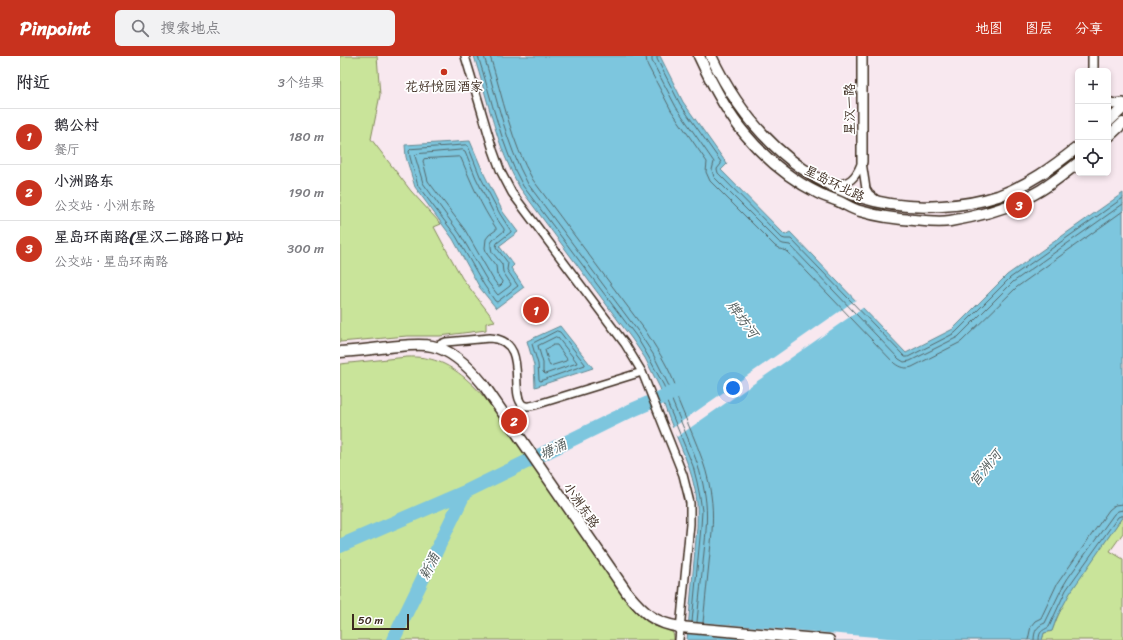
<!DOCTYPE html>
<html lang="zh">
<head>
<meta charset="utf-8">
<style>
  body { margin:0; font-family:Sriracha,"LXGW WenKai TC",sans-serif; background:#f2f2f3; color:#2b2b33 }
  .controls { position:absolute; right:12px; top:12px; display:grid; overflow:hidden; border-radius:6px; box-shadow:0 2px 6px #0003 }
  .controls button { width:36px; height:36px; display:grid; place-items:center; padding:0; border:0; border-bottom:1px solid #e1e1e2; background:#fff; color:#2b2b33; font:20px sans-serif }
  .scale { position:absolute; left:12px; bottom:10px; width:57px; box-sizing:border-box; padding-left:4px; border:2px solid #3b2a1e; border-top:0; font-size:11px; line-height:14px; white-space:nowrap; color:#3b2a1e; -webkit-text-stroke:3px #fff; paint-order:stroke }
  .you { position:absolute; left:393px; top:332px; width:14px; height:14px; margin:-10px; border:3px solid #fff; border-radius:50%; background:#1a73e8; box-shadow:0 0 0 6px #1a73e833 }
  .badge { display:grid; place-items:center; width:26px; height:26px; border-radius:50%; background:#c8321e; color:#fff; font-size:13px; font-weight:700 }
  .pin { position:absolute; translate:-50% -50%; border:2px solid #fff; box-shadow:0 1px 4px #0006 }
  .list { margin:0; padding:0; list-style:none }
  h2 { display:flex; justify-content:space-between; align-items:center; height:52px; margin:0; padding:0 16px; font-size:17px }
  h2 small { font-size:13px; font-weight:400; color:#7c7c81 }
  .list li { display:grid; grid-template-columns:26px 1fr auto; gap:12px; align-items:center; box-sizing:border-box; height:56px; padding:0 16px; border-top:1px solid #e1e1e2 }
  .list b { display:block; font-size:15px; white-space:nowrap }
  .list p { margin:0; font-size:13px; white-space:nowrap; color:#7c7c81 }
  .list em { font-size:13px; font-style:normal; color:#7c7c81 }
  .icon { flex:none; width:22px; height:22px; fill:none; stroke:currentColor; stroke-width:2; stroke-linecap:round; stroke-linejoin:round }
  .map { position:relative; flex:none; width:783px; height:584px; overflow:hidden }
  header { display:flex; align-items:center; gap:24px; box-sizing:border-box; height:56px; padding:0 20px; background:#c8321e; color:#fff }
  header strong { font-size:19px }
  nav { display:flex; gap:22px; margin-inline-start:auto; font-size:14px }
  .search { width:280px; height:36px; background:#f2f2f3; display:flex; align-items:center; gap:10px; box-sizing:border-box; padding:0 14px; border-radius:6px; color:#7c7c81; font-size:15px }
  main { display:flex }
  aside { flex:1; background:#fff }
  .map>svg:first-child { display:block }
</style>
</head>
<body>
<header>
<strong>Pinpoint</strong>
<div class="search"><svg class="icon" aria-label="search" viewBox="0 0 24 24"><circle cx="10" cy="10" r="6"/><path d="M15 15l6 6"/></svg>搜索地点</div>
<nav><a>地图</a><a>图层</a><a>分享</a></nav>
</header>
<main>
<aside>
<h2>附近<small>3个结果</small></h2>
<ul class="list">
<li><span class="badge">1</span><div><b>鹅公村</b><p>餐厅</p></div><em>180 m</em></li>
<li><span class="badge">2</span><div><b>小洲路东</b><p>公交站 · 小洲东路</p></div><em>190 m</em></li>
<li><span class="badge">3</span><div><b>星岛环南路(星汉二路路口)站</b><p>公交站 · 星岛环南路</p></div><em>300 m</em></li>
</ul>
</aside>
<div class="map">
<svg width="783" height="584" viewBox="0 0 783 584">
  <rect width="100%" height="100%" fill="#f8e8ef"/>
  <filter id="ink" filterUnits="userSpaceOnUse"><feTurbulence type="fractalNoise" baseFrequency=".025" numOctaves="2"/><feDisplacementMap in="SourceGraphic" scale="8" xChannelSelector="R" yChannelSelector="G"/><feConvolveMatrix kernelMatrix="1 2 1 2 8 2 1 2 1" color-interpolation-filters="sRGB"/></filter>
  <g filter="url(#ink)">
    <path fill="#c9e49a" stroke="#82875c" d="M 0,0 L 37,0 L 40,39 L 31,83 L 71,135 L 101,168 L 94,171 L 102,186 L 122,222 L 155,265 L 146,267 L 146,274 L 100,280 L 67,280 L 0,286 Z
      M 67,301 C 91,300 107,307 125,322 C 147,340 162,366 178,389 C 214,439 249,491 284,542 C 293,553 302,564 315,570 C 320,572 326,572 331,575 C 334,578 334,580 334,584 L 0,584 L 0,308 Z
      M 783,460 L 783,477 L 770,495 L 783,503 L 783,584 L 702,584 L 704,577 L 712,575 C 718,558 726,542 736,527 Z"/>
    <path fill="#7dc6de" stroke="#638891" d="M 134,0 L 320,0 L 343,46 L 387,108 L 381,114 L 445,179 L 450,176 L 566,297 L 613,273 L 667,219 L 783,137 L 783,460 L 730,537 L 717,561 L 712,575 L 704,577 L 702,584 L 347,584 L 357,471 C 357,459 358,446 355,434 C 349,402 331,373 322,342 L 304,344 L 319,337 L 321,335 L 320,332 L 305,302 L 292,283 L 180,132 C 157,92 148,44 134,0 Z
      M 130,85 L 144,118 L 163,156 L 178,176 L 159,190 L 174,209 L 171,212 L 184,231 L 156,252 L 140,232 L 113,183 L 75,131 L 66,101 L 65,89 Z
      M 220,270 L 253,312 L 195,331 L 194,309 L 187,285 Z"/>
    <path fill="#f8e8ef" d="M 517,243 L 524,251 L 337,381 L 331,373 Z
      M 348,565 L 571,584 L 416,584 L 347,578 Z"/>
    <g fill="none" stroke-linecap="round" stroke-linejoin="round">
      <path stroke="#55686b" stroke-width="1" d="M 138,0 C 152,44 161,90 183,130 L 296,280 L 308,300 L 324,330 L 325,334 L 324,339 L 353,410 L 357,426 L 360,441 L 362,455 L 361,471 L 352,566
        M 144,0 C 157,43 166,88 188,128 L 300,278 L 313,298 L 328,328 L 330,333 L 330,338 L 333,347 C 345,376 360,407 365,439 C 368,458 366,477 364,496 C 362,520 359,543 357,566
        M 150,0 C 163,42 171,86 193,124 L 305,274 C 315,290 327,308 334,326 C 337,332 336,338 338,344 C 350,374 367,407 371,439 C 374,459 372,478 370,497 C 368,520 365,544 363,567
        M 306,0 L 307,8 L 331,54 L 367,106 L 366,116 L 370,125 L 435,190 L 440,193 L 447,195 L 554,307 C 560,312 566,313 572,311 L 621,286 L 677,231 L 783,155
        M 312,0 L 312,5 L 336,51 L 374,106 L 372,114 L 374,121 L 439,186 L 443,188 L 450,189 L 559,303 L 564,306 L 570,305 L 618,281 L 673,226 L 783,148
        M 317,0 L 317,3 L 340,48 L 381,106 L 381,108 L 377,113 L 378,117 L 442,182 L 445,183 L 451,183 L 565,301 L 568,301 L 615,277 L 670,222 L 783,142
        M 126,89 L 128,90 L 140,120 L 160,158 L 171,175 L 171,176 L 157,187 L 156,191 L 168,207 L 167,214 L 178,230 L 157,246 L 155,245 L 144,229 L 116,180 L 78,130 L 70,101 L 69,95 L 71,93 Z
        M 123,94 L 125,95 L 136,122 L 155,160 L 164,173 L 164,175 L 153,184 L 151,187 L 151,191 L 152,196 L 162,208 L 163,216 L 171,228 L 170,230 L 158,239 L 157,238 L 148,226 L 120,178 L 83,127 L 75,100 L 77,98 Z
        M 119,101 L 121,102 C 131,126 141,150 156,172 L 156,174 L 149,179 L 146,183 L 145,192 L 147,198 L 156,210 L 157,218 L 163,227 L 160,230 L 158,230 L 153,223 L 125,174 L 88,125 L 83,105 L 84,103 Z
        M 217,275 L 220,276 L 245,308 L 245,309 L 200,325 L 199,323 L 198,308 L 192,288 Z
        M 216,281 L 218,282 L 236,305 L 237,307 L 205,318 L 203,316 L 203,307 L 198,290 Z
        M 214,289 L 217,289 L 227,303 L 226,305 L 210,310 L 209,308 L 205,294 Z
        M 688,584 L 691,570 L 695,565 L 701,562 L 717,528 L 769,454 L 775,449 L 783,448
        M 694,584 C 694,575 697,570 705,567 L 722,532 L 728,522 L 774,458 L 778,455 L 783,454
        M 699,584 C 699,575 702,575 709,571 L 726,534 L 778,461 L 783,459"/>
      <path stroke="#7dc6de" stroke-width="14" d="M 0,490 L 125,436 L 290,355 L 339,334
        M 53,584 L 125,436"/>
      <defs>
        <path id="minor" d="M 125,0 L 153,94 L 161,116 L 172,137 L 285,288 L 302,316 L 343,419 L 350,447 L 350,468 L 339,584
          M 522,106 L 526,133 L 529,138 L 537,144
          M 494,129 C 510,127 515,123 521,108
          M 96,291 L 101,288 L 106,286 L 150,282 C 191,284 168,338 183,349 C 186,351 191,350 195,349 L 302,316"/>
        <path id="tertiary" d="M 753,0 L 753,15
          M 768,46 L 774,48 L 783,47
          M 522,106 L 522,0"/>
        <path id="secondary" d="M 359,0 C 371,26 386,56 405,78 C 425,102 450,123 478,137 C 484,140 491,142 498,145 C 505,148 512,153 520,155 C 537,160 555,163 574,164 C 585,165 598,167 610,165 C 640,160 675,150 701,134 C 714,126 726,116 738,107
          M 371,0 C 415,93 495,158 602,150 C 621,149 640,146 658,140 C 688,129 713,111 738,91
          M 768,66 L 783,52
          M 768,81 L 783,67
          M 0,296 C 16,295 33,293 49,291 C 63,290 78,287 92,290 C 112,294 130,312 143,328 L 288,538 C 304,557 314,567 340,571 L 489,584"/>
      </defs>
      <use href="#minor" stroke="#3b2a1e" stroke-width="10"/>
      <use href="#tertiary" stroke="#3b2a1e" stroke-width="12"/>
      <use href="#secondary" stroke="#3b2a1e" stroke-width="13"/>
      <use href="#minor" stroke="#fff" stroke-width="7"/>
      <use href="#tertiary" stroke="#fff" stroke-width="9"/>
      <use href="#secondary" stroke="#fff" stroke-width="10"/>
    </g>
  </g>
  <circle fill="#c8321e" stroke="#fff" stroke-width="1.5" cx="104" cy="16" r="4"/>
  <g text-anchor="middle" stroke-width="3.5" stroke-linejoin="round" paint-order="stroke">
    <g font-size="13" fill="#3b2a1e" stroke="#fff">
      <text x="104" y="35">花好悦园酒家</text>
    </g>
    <g font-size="13" fill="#3b2a1e" stroke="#fff">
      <text transform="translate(509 53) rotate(-90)" y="5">星汉一路</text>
      <text transform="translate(495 127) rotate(26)" y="5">星岛环北路</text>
      <text transform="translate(242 449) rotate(55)" y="5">小洲东路</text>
    </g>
    <g font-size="14" font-style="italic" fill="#4f5958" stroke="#fff">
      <text transform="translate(403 263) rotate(54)" y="5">牌坊河</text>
      <text transform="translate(213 393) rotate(-26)" y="5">塘涌</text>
      <text transform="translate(645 412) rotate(-51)" y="5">官洲河</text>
      <text transform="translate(89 510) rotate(-64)" y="5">新涌</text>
    </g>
  </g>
</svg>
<div class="controls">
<button>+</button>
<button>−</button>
<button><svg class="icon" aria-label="locate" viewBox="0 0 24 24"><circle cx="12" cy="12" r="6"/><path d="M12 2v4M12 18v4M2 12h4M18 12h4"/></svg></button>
</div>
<div class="scale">50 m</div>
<div class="you"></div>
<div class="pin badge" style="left:196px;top:254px">1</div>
<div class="pin badge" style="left:174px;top:365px">2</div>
<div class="pin badge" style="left:679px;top:149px">3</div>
</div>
</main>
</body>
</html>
